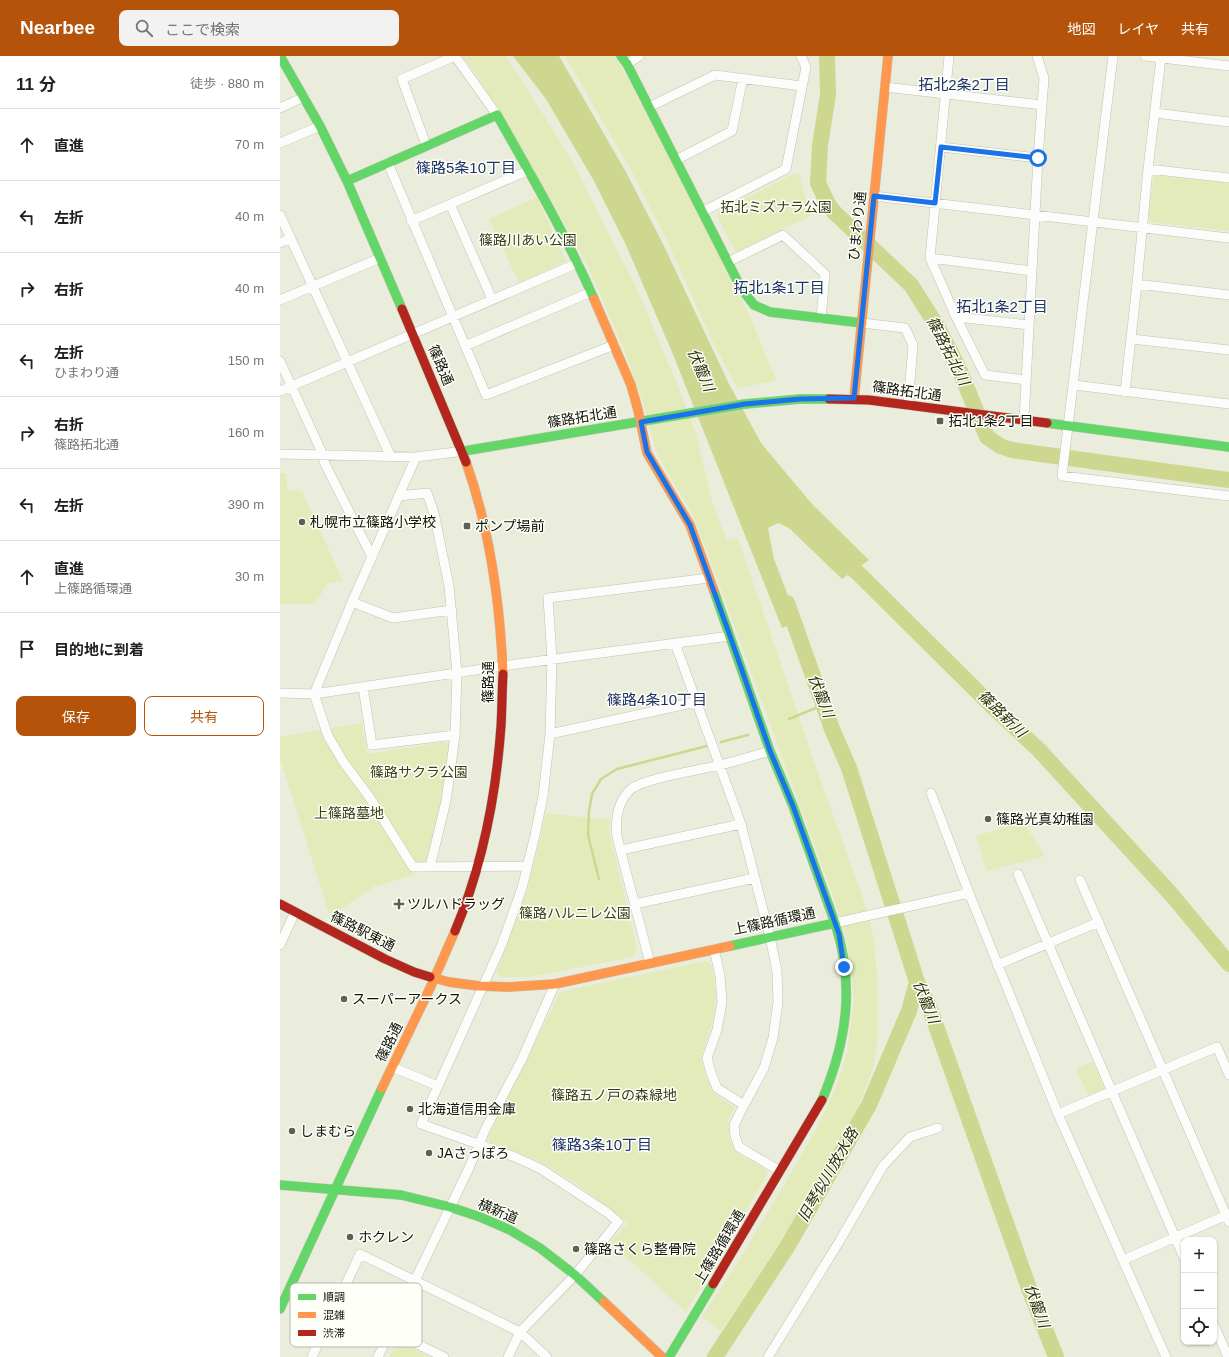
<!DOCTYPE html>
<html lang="ja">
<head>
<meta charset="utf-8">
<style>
  body { margin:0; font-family:Helvetica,"Noto Sans JP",sans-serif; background:#f2f2f2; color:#202124 }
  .controls { position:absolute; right:12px; bottom:12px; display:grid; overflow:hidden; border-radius:8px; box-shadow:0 1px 3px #0004 }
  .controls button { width:36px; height:36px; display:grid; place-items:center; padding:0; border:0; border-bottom:1px solid #e0e0e0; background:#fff; color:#202124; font:20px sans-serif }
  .stop { position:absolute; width:12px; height:12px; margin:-9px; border:3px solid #1a73e8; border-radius:50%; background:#fff }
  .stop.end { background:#1a73e8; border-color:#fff; box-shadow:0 1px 4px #0008 }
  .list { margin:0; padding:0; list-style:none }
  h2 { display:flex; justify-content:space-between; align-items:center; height:52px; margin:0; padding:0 16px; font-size:17px }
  h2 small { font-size:13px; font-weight:400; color:#757577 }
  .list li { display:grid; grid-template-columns:26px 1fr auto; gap:12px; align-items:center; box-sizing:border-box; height:72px; padding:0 16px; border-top:1px solid #e0e0e0 }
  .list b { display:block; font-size:15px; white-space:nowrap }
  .list p { margin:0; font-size:13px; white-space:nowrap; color:#757577 }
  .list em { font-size:13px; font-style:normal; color:#757577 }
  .actions { display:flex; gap:8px; padding:12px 16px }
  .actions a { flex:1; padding:9px 0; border:1px solid #b45309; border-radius:8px; text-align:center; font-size:14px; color:#b45309 }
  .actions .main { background:#b45309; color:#fff }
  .icon { flex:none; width:22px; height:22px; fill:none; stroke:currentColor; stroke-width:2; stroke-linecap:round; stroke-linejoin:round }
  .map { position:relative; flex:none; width:949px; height:1301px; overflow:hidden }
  header { display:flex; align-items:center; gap:24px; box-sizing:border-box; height:56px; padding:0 20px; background:#b45309; color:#fff }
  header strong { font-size:19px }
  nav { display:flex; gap:22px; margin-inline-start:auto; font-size:14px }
  .search { width:280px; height:36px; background:#f2f2f2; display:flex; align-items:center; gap:10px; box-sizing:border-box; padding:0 14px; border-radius:8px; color:#757577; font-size:15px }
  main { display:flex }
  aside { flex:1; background:#fff }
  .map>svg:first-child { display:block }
</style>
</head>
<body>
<header>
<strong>Nearbee</strong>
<div class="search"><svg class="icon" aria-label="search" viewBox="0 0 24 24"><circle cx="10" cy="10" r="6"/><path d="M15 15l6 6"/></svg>ここで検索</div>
<nav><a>地図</a><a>レイヤ</a><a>共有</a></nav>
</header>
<main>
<aside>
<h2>11 分<small>徒歩 · 880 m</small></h2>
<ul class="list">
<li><svg class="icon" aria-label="ahead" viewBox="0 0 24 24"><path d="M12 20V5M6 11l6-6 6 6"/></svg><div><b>直進</b></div><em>70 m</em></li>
<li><svg class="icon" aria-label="left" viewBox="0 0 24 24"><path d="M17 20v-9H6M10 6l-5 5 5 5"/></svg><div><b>左折</b></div><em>40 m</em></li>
<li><svg class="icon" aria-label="right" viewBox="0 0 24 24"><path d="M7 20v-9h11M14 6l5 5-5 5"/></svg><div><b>右折</b></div><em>40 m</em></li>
<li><svg class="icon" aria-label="left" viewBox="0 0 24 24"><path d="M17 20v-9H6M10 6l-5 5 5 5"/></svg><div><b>左折</b><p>ひまわり通</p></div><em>150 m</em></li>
<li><svg class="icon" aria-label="right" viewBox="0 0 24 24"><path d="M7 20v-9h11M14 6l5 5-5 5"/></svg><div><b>右折</b><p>篠路拓北通</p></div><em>160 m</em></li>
<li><svg class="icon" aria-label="left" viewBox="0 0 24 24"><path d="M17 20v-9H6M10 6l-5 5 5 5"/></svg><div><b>左折</b></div><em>390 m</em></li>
<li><svg class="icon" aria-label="ahead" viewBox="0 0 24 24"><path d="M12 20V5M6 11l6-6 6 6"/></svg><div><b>直進</b><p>上篠路循環通</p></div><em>30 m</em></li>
<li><svg class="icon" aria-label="arrive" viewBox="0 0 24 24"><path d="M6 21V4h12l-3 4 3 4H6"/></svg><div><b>目的地に到着</b></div></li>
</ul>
<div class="actions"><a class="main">保存</a><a>共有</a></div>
</aside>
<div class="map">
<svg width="949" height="1301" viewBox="0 0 949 1301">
  <rect width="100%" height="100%" fill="#eaeddb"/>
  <path fill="#e3ebba" d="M 182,0 L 226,0 L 290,101 L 357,233 L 395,323 L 416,377 L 432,445 L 447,485 L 458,482 L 539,720 L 584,845 L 594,883 L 598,930 L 598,977 L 594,1010 L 581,1044 L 555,1094 L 516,1161 L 441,1275 L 422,1261 L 456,1209 L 510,1119 L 538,1070 L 556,1031 L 567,996 L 574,944 L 567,884 L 553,840 L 425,490 L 409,452 L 385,413 L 374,388 L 364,350 L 346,298 L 309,213 L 288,174 L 229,71 L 195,17 Z
    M 285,0 L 334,0 L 342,12 L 404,129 L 470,260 L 496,324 L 458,333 L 433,286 L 388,187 L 353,118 Z
    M 515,117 L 519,119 L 527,147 L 534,158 L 459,195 L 455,195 L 437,160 L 438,156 Z
    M 876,119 L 949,127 L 949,175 L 871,166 L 868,162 L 874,121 Z
    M 257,141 L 286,205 L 239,227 L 209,163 Z
    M 0,417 L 6,417 L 7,435 L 22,435 L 63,525 L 48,527 L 35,548 L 0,548 Z
    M 82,667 L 87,698 L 165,686 L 169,689 L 163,734 L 148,803 L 145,806 L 135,806 L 134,819 L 93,831 L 50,861 L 0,702 L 0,681 Z
    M 266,757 L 330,764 L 329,776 L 357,891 L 353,901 L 250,921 L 220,921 L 217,915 L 248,832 Z
    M 743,766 L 765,800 L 707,815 L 696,780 Z
    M 425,905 L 432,909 L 436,941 L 434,962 L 421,1001 L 426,1021 L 436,1039 L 455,1052 L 448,1064 L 450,1086 L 459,1098 L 486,1114 L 487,1119 L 406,1256 L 330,1186 L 348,1167 C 320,1145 292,1122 260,1106 C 244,1098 227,1093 211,1087 L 208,1081 L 280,936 Z
    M 813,1006 L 825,1033 L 808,1039 L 796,1012 Z
    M 120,1286 L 150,1301 L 109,1301 L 114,1292 Z"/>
  <path fill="#cdd790" d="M 233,0 L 279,0 L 346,116 L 384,190 L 448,326 L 481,387 L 532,448 L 589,504 L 562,523 L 509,472 L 498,467 L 488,472 L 494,503 L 518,566 L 502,572 L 392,296 L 345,187 L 314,125 L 266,43 Z"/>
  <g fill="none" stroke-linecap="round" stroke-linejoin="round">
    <path stroke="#cdd790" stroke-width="2.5" d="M 509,663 L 543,649
      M 441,686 L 468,679
      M 319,823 L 308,779 L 309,755 L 312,738 L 321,723 L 337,713 L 427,690"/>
    <path stroke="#cdd790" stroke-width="16" d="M 547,0 L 548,39 L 540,89 L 538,127 L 548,148 L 554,156 L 631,229 L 657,270 L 679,313 L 707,381 L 720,390 L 732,394 L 949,424
      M 558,500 L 579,518 L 714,652 L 759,694 L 891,838 L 949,908
      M 507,547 L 552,673 L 569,712 L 637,926 L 649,950 L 750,1235 L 776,1301
      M 435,1301 L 507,1191 L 589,1049 L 629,955 L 637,926"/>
    <defs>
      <path id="street" d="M 669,0 L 650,202 L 676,261 L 705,319 L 746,324
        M 833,0 L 782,420 L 949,440
        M 865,0 L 949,10
        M 347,8 L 359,0
        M 605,31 L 762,49
        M 369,51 L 435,19 L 522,30
        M 0,52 L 24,41
        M 875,57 L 949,66
        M 0,87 L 40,70
        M 146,89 L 122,23 L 175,0 L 217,59
        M 661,91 L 758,102
        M 396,104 L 452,75 L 463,22
        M 108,107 L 206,339 L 334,289
        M 868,113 L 949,122
        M 594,140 L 949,182
        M 170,148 L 212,243
        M 422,156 L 506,113 L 526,11 L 521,0
        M 0,159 L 111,401
        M 131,165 L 249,114
        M 0,187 L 11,182
        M 650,202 L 752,215
        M 448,206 L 503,179 L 545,218 L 541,263
        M 857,228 L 949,239
        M 0,244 L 100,202
        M 676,261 L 749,269
        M 582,267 L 625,272 L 633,289 L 628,349
        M 852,283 L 949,294
        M 185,290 L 311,236
        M 0,305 L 43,399 L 44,406 L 92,501
        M 794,329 L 949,348
        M 0,335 L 298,207
        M 845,336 L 857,228 L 868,113 L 881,2
        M 744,364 L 758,102 L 764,22 L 757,0
        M 0,398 L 136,401 L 184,395
        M 136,401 L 72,546 L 34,638 L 48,680 L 64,707 L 88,739 L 133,811 L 247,810
        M 118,440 L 147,437 L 154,457 L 169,530 L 177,617 L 175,679 L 171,710 L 166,745 L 150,811
        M 72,546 L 113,562 L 172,554
        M 395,587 L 461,768 L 490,881 L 497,915 L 498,946 L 493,982 L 484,1012 L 464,1049
        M 83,631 L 92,689 L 175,679
        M 0,637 L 34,638 L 237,608 L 450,580
        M 270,678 L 416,646
        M 651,737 L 689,837 L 778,1058 L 886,1301
        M 341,794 L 461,768
        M 738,818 L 904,1202
        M 800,824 L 949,1166
        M 355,848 L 475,822
        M 555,867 L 689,837
        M 0,889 L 15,856
        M 434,893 L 440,919 L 442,946 L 437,974 L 427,1002 L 431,1017 L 437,1032 L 464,1049 L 454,1069 L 455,1080 L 459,1091 L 500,1115
        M 370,907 L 337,781 C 335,763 337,746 351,733 C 365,722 420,714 440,709 C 457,705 473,700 490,695
        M 717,909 L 819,866
        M 112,1011 L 158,1030
        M 778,1058 L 937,991 L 949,1019
        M 843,1204 L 949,1158
        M 8,1237 L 52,1257
        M 934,1269 L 948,1301
        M 110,1275 L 164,1301
        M 32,1301 L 80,1198 L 240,1276 L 267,1301
        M 98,1301 L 189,1112 L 205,1074 L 242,1003 L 275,928
        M 228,1301 L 240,1276 L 295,1219 L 338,1166 L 328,1157 L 261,1113 L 235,1101 L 141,1068 L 222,888 L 242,832 L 255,779 L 263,740 L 270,678 L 272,603 L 268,542 L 429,522
        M 488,1301 L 559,1186 L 603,1110 L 630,1081 L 658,1072"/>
      <path id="fast" d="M 0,0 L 40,70 L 67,125 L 122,253
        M 341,0 L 347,8 L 461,232 L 474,249 L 490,256 L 582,267
        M 67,125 L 217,59 C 251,119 286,179 314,243
        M 767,367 L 949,391
        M 184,395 L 465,348 L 520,343 L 549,343
        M 434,535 L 490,695 L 513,750 L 555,867
        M 450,890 L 555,867 C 575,929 567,985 542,1044
        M 0,1129 L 121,1139 L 170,1151 L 200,1161 L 230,1174 L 260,1192 L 295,1219 L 324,1246
        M 0,1253 L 102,1032
        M 389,1301 L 433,1228"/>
      <path id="slow" d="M 314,243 L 351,329 L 358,354 L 367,397 L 410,469 L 434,535
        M 574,343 L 608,0
        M 186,406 C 210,474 220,546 223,618
        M 150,921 L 169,926 L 199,930 L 229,931 L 275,928 L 450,890
        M 102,1032 L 151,930 L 175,875
        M 324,1246 L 382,1301"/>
      <path id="jam" d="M 122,253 L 186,406
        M 549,343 L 589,344 L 767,367
        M 0,848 L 105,903 L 134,916 L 150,921
        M 175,875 C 202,811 216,740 221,670 C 222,653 222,636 223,618
        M 433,1228 L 542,1044"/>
    </defs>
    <use href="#street" stroke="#c0c3b4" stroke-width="10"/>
    <use href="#fast" stroke="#c0c3b4" stroke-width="10"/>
    <use href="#slow" stroke="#c0c3b4" stroke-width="10"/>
    <use href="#jam" stroke="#c0c3b4" stroke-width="10"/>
    <use href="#street" stroke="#fcfcfa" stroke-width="9"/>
    <use href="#fast" stroke="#63d668" stroke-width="9"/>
    <use href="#slow" stroke="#ff974d" stroke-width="9"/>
    <use href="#jam" stroke="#b3261e" stroke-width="9"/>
  </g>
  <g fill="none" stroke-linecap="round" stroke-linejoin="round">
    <path stroke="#1a73e8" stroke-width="5" d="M 564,911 L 559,878 L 513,750 L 490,695 L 450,580 L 410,469 L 367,396 L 361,366 L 465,348 L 520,343 L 574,342 L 594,140 L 655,147 L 661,91 L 758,102"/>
  </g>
  <g fill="#5e6152" stroke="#fdfff8" stroke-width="1.5">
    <rect x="656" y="361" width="8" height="8" rx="2"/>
    <circle cx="22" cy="466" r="4"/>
    <rect x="183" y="466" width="8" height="8" rx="2"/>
    <circle cx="708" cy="763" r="4"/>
    <path d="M117 842h4v4h4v4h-4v4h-4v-4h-4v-4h4z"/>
    <circle cx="64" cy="943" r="4"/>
    <circle cx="130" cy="1053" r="4"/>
    <circle cx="12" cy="1075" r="4"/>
    <circle cx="149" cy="1097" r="4"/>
    <circle cx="70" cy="1181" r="4"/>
    <circle cx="296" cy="1193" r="4"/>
  </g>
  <g text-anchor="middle" stroke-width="3" stroke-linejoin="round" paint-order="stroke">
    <g font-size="14" fill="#3a3f18" stroke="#fdfff8">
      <text x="496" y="156">拓北ミズナラ公園</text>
      <text x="248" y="189">篠路川あい公園</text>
      <text x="139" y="721">篠路サクラ公園</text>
      <text x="69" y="762">上篠路墓地</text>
      <text x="295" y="862">篠路ハルニレ公園</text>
      <text x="334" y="1044">篠路五ノ戸の森緑地</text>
    </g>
    <g font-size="14" fill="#131509" stroke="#fdfff8">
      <text transform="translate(577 170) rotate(-84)" y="5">ひまわり通</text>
      <text transform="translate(161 309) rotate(67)" y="5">篠路通</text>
      <text transform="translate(627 335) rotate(8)" y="5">篠路拓北通</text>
      <text transform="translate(302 361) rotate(-9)" y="5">篠路拓北通</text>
      <text transform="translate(208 626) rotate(-90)" y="5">篠路通</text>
      <text transform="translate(494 865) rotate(-12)" y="5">上篠路循環通</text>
      <text transform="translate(83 875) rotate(27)" y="5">篠路駅東通</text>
      <text transform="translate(109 986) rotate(-64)" y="5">篠路通</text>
      <text transform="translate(218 1155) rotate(23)" y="5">横新道</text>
      <text transform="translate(439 1191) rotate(-59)" y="5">上篠路循環通</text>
    </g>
    <g font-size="14" fill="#131509" stroke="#fdfff8" text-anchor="start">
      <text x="668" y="370">拓北1条2丁目</text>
      <text x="30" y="471">札幌市立篠路小学校</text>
      <text x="195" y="475">ポンプ場前</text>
      <text x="716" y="768">篠路光真幼稚園</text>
      <text x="127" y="853">ツルハドラッグ</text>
      <text x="72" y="948">スーパーアークス</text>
      <text x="138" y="1058">北海道信用金庫</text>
      <text x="20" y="1080">しまむら</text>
      <text x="157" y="1102">JAさっぽろ</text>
      <text x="78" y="1186">ホクレン</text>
      <text x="304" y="1198">篠路さくら整骨院</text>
    </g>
    <g font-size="15" fill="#1e3269" stroke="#fdfff8">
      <text x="684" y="34">拓北2条2丁目</text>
      <text x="186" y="117">篠路5条10丁目</text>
      <text x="499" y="237">拓北1条1丁目</text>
      <text x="722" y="256">拓北1条2丁目</text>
      <text x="377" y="649">篠路4条10丁目</text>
      <text x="322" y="1094">篠路3条10丁目</text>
    </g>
    <g font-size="15" font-style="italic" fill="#2c3108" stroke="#fdfff8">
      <text transform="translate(668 295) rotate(63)" y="5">篠路拓北川</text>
      <text transform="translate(421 314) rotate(67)" y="5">伏籠川</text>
      <text transform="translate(541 640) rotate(69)" y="5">伏籠川</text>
      <text transform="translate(722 658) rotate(44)" y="5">篠路新川</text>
      <text transform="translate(646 946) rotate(68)" y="5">伏籠川</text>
      <text transform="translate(548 1119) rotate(-60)" y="5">旧琴似川放水路</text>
      <text transform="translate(757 1250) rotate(70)" y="5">伏籠川</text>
    </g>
  </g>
  <rect x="10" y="1227" width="132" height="64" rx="6" fill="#fdfff8" stroke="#b7b9b0" stroke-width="1"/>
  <rect x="18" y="1238" width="18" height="6" fill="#63d668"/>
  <rect x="18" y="1256" width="18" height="6" fill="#ff974d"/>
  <rect x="18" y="1274" width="18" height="6" fill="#b3261e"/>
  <g font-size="11" fill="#131509">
    <text x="43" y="1245">順調</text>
    <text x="43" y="1263">混雑</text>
    <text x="43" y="1281">渋滞</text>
  </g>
</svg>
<div class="controls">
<button>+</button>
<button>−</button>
<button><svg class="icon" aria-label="locate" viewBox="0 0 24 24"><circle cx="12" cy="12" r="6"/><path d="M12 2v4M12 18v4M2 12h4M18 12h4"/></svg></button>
</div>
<div class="stop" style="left:758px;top:102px"></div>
<div class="stop end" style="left:564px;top:911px"></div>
</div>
</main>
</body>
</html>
